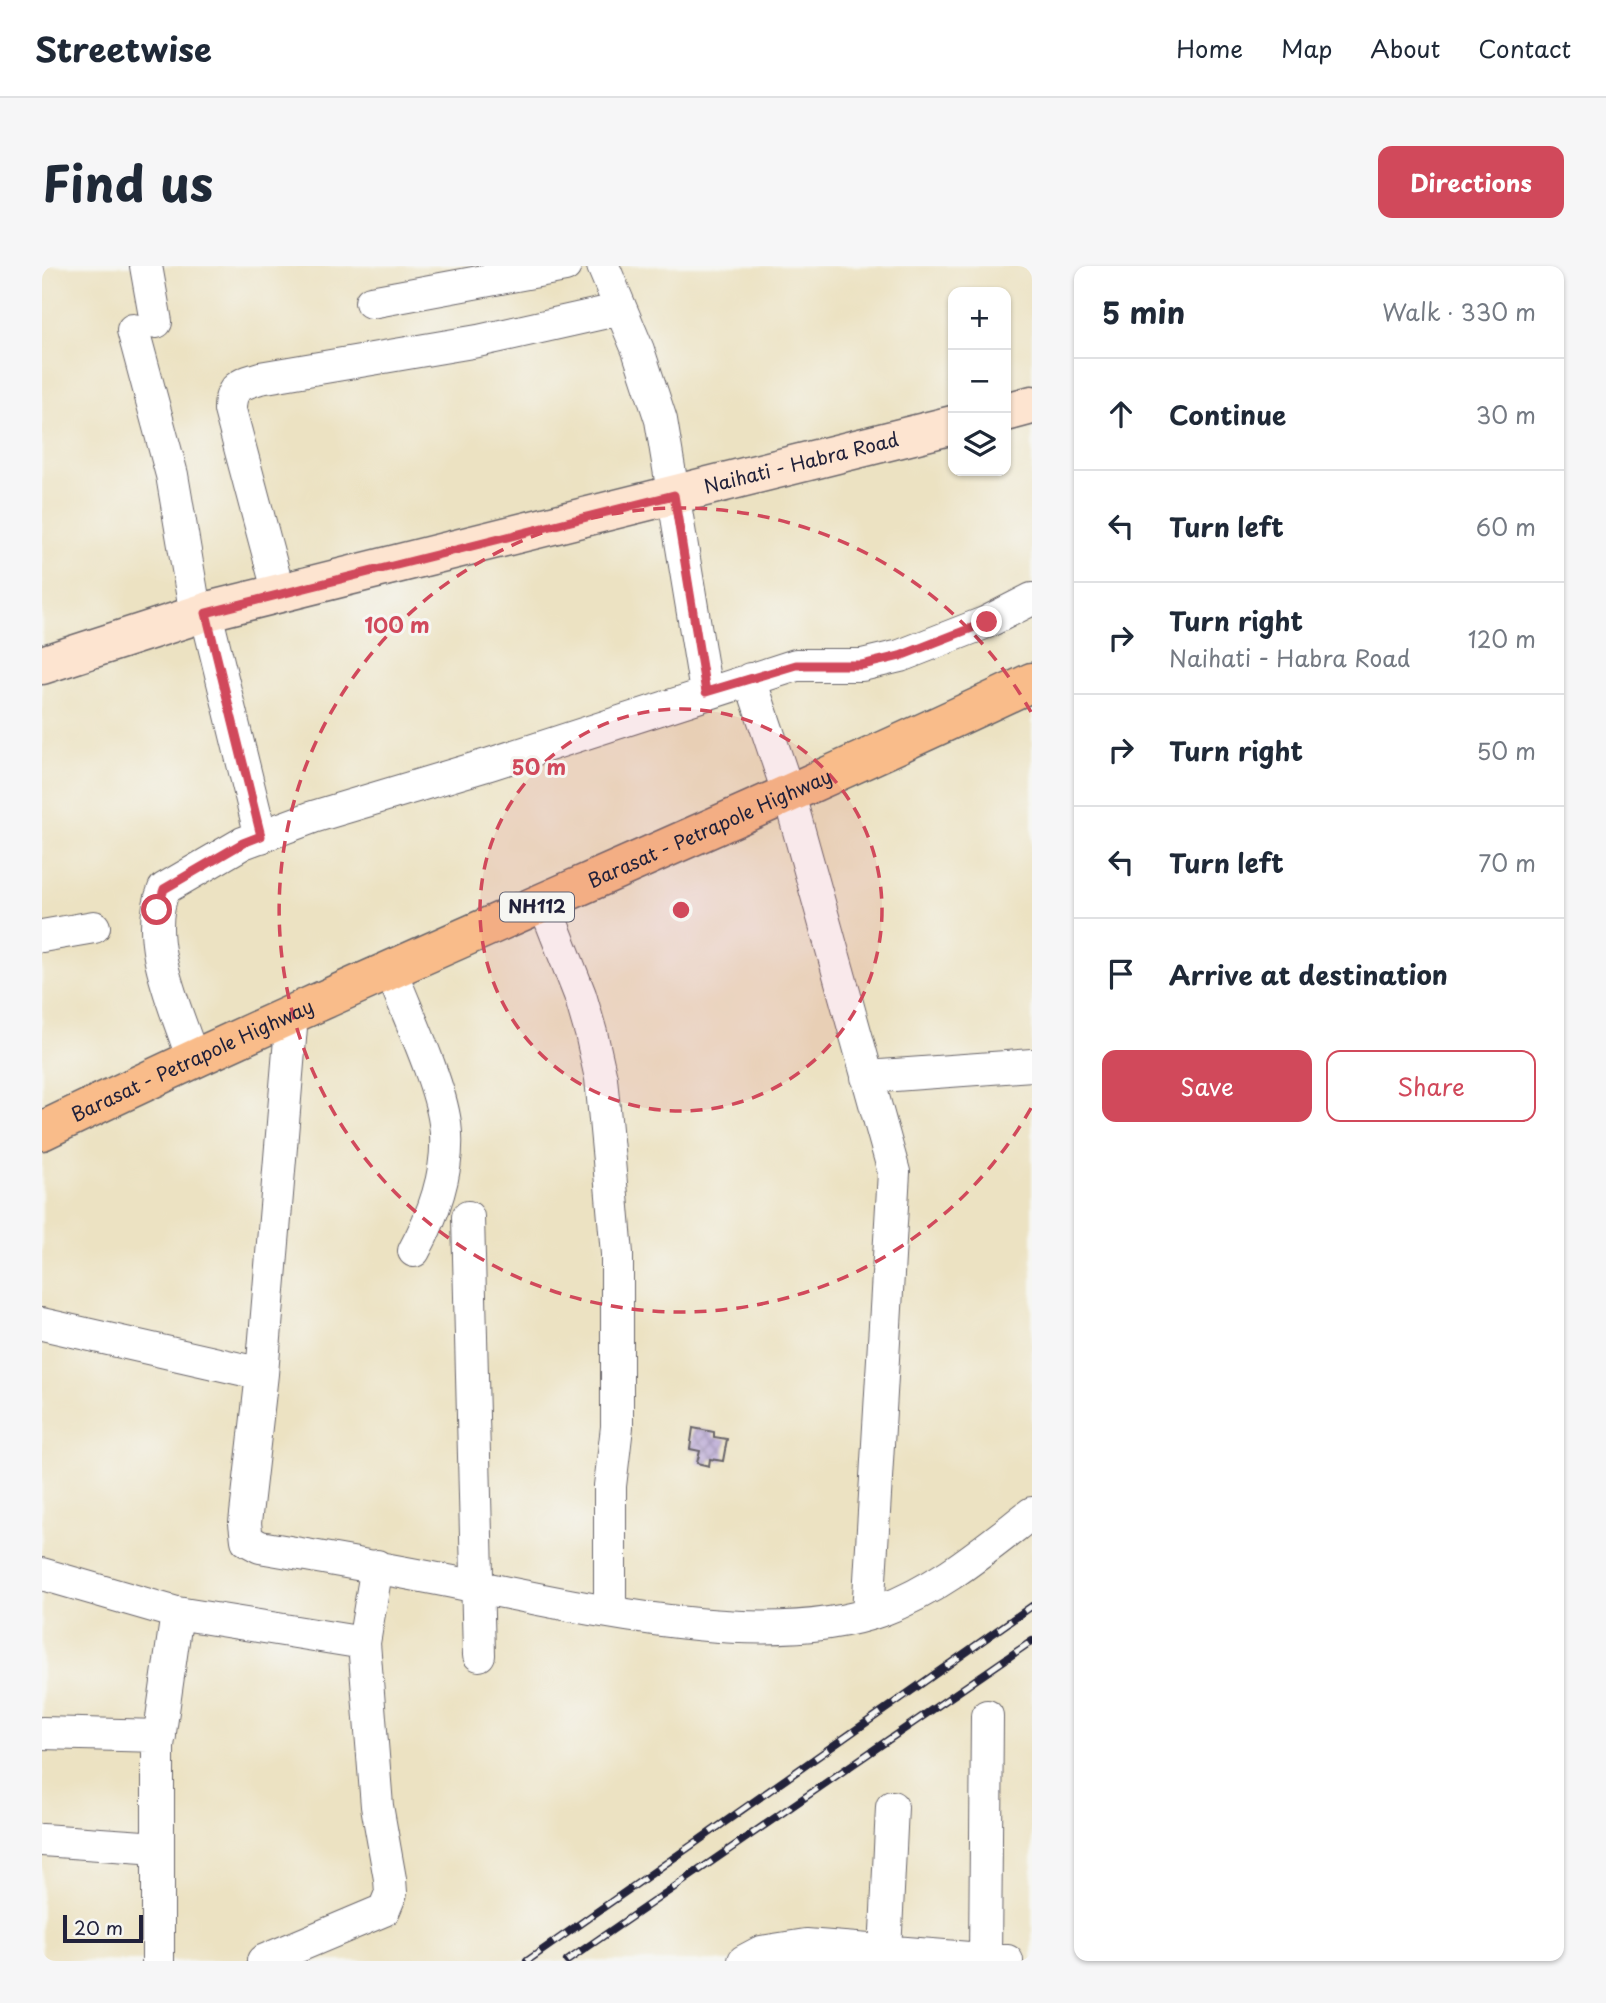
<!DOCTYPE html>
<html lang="en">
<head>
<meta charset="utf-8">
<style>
  body { margin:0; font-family:"Playpen Sans",sans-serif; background:#f6f6f7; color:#1f2937 }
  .controls { position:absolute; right:21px; top:21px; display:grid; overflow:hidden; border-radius:14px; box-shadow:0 2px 5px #0004 }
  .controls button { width:63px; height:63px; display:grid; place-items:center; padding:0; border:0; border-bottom:2px solid #e0e1e3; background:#fff; color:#1f2937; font:35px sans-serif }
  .scale { position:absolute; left:21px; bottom:18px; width:80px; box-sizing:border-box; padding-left:7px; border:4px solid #22223b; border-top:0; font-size:19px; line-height:24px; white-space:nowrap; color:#22223b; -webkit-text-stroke:5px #f6f6f2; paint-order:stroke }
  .stop { position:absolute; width:21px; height:21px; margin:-16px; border:5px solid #d1495b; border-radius:50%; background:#fff }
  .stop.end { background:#d1495b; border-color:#fff; box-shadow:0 2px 7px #0008 }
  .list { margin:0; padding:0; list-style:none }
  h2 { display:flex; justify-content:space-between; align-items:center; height:91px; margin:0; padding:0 28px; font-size:30px }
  h2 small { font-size:23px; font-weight:400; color:#747a83 }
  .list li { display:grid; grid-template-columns:46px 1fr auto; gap:21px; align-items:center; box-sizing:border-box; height:112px; padding:0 28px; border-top:2px solid #e0e1e3 }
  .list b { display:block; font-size:26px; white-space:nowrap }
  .list p { margin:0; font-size:23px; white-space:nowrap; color:#747a83 }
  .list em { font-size:23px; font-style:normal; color:#747a83 }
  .actions { display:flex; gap:14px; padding:21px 28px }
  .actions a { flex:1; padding:16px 0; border:2px solid #d1495b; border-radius:14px; text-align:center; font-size:24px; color:#d1495b }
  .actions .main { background:#d1495b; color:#fff }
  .icon { flex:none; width:38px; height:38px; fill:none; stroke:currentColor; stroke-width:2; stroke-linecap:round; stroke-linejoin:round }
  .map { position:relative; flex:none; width:990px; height:1695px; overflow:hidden; border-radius:14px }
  header { display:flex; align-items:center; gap:42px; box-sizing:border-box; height:98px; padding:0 35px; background:#fff; border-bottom:2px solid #e0e1e3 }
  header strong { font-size:33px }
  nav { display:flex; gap:38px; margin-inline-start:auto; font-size:24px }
  .intro { display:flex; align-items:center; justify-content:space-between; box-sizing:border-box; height:168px; padding:0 42px }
  h1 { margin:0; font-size:49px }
  .button { padding:18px 32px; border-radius:14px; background:#d1495b; color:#fff; font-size:24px; font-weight:700 }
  main { display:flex; gap:42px; padding:0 42px }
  aside { flex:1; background:#fff; border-radius:14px; box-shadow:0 2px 5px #0004 }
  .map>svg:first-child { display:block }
</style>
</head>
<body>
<header>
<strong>Streetwise</strong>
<nav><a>Home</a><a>Map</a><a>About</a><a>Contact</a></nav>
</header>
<div class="intro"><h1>Find us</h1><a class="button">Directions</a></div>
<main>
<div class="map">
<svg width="990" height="1695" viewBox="0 0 990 1695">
  <defs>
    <pattern id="building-cross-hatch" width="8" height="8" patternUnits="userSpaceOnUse" patternTransform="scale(1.75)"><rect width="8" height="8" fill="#bbaad6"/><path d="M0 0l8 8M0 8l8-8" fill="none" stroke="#988aaf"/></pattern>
  </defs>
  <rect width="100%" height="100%" fill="#f6f6f2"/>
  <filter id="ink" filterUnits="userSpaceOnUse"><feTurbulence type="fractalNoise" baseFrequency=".0143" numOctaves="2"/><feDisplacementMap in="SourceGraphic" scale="14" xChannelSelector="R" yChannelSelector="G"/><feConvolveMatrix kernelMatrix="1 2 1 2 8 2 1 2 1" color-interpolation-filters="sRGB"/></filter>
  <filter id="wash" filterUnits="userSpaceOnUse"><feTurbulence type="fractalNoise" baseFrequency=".00686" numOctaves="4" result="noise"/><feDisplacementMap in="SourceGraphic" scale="28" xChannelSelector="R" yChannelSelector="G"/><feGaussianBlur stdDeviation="1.57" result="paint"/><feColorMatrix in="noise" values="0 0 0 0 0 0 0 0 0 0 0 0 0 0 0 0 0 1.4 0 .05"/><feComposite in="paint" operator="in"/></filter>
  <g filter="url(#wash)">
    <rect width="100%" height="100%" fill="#ece2c2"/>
    <g id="blocks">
      <path fill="url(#building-cross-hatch)" d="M 651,1162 L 672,1166 L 672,1171 L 685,1173 L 681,1195 L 668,1193 L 667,1200 L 655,1197 L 658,1185 L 648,1183 Z"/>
    </g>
  </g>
  <g filter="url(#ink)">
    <use href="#blocks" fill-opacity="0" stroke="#69656a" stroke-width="2"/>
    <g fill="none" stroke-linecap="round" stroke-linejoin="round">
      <defs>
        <path id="minor" d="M 104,0 L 114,56
          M 561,0 L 596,84 L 619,154 L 664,426
          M 329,36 L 523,0
          M 91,64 L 130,209 L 154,350
          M 237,328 L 188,144 C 188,121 198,118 218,112 L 436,75 L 579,43
          M 164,347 L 219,571
          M 708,413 L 747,529 L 852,906 L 826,1348
          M 502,637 L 538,729 L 549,767 L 559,812 L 567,895 L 575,988 L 575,1161 L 568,1220 L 568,1346
          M 0,670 L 52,661
          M 349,705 C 365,747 397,814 403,857 C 409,902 393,946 372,985
          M 250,749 L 220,1108 L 203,1257 L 205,1274 L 218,1281 C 288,1293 357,1305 426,1319 C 544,1342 725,1386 840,1344 C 897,1323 942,1284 990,1247
          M 151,794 C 135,743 100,675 122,623 L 201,577 L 271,551 L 448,498 L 754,399 L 820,399 L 858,390 L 945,356 L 990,333
          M 825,811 L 990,799
          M 426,951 L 437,1389
          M 0,1058 L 220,1108
          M 0,1308 L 135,1347 L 322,1377
          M 0,1467 L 118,1470
          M 0,1574 L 116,1582
          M 843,1686 L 850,1541
          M 943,1694 L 945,1450
          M 116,1695 L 116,1480 L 135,1347
          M 221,1695 L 342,1644 L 349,1627 L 348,1613 L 335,1540 L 322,1377 L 335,1300
          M 702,1695 L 719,1686 L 764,1679 L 965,1695"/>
        <g id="secondary">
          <path d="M 964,146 L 990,139"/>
          <path id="s1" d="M 0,399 L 170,344 L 911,159"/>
        </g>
        <g id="trunk">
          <path id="s2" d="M 0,865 C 326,707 662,571 990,416"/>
        </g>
      </defs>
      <use href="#minor" stroke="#69656a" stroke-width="34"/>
      <use href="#secondary" stroke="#69656a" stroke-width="41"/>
      <use href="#trunk" stroke="#69656a" stroke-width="41"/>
      <use href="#minor" stroke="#fff" stroke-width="32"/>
      <use href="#secondary" stroke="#fde4d0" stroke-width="38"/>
      <use href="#trunk" stroke="#f9bc8a" stroke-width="38"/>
      <defs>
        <path id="rail" d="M 485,1695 L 990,1340
          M 525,1695 L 990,1375"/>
      </defs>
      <use href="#rail" stroke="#22223b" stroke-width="8"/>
      <use href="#rail" stroke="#f6f6f2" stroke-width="5" stroke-dasharray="16" stroke-linecap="butt"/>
    </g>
  </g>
  <g fill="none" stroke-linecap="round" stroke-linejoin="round" filter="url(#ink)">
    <path stroke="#d1495b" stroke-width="9" d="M 115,644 L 122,623 L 201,577 L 219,570 L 164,347 L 632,229 L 664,426 L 754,399 L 820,399 L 858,390 L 945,356"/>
  </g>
  <circle cx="639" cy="644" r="201" fill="#d1495b" fill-opacity=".12"/>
  <g fill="none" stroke="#d1495b" stroke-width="3.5" stroke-dasharray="12 9">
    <circle cx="639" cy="644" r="201"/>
    <path d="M989 842A402 402 0 1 1 989 446"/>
  </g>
  <g text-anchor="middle" stroke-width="6" stroke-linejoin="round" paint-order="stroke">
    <rect fill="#f6f6f2" stroke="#626272" stroke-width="2" x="458" y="626.5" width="74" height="29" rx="5"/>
    <g font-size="18" font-weight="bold" fill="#22223b">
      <text x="495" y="647">NH112</text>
    </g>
    <g font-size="19" fill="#22223b" stroke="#f6f6f2">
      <text dy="7" stroke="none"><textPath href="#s1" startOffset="786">Naihati - Habra Road</textPath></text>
      <text dy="7" stroke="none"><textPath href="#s2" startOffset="733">Barasat - Petrapole Highway</textPath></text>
      <text dy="7" stroke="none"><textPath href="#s2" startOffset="166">Barasat - Petrapole Highway</textPath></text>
    </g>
  </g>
  <circle cx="639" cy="644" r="10" fill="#d1495b" stroke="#f6f6f2" stroke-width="3.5"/>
  <g font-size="21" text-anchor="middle" font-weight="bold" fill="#d1495b" stroke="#f6f6f2" stroke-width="6" stroke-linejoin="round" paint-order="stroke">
    <text x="355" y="367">100 m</text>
    <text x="497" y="509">50 m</text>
  </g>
</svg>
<div class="controls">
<button>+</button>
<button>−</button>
<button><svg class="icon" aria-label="layers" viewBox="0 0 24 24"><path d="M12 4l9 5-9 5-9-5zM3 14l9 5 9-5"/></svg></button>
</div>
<div class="scale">20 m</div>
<div class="stop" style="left:115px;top:644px"></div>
<div class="stop end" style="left:945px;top:356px"></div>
</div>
<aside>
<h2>5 min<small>Walk · 330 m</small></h2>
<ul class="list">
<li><svg class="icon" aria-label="ahead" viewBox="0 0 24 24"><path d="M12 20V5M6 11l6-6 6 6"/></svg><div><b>Continue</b></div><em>30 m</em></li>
<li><svg class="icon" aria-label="left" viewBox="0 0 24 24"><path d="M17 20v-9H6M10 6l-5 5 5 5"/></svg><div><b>Turn left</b></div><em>60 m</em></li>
<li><svg class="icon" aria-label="right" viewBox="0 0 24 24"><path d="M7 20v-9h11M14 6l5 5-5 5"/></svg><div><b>Turn right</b><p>Naihati - Habra Road</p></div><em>120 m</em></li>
<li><svg class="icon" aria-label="right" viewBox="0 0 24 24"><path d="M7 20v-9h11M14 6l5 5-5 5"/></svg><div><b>Turn right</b></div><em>50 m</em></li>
<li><svg class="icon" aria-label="left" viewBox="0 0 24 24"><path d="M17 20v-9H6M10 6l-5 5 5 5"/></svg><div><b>Turn left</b></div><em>70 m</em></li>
<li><svg class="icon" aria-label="arrive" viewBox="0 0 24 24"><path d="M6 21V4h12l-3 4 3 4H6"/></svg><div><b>Arrive at destination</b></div></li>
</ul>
<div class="actions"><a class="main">Save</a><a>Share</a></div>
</aside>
</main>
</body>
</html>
